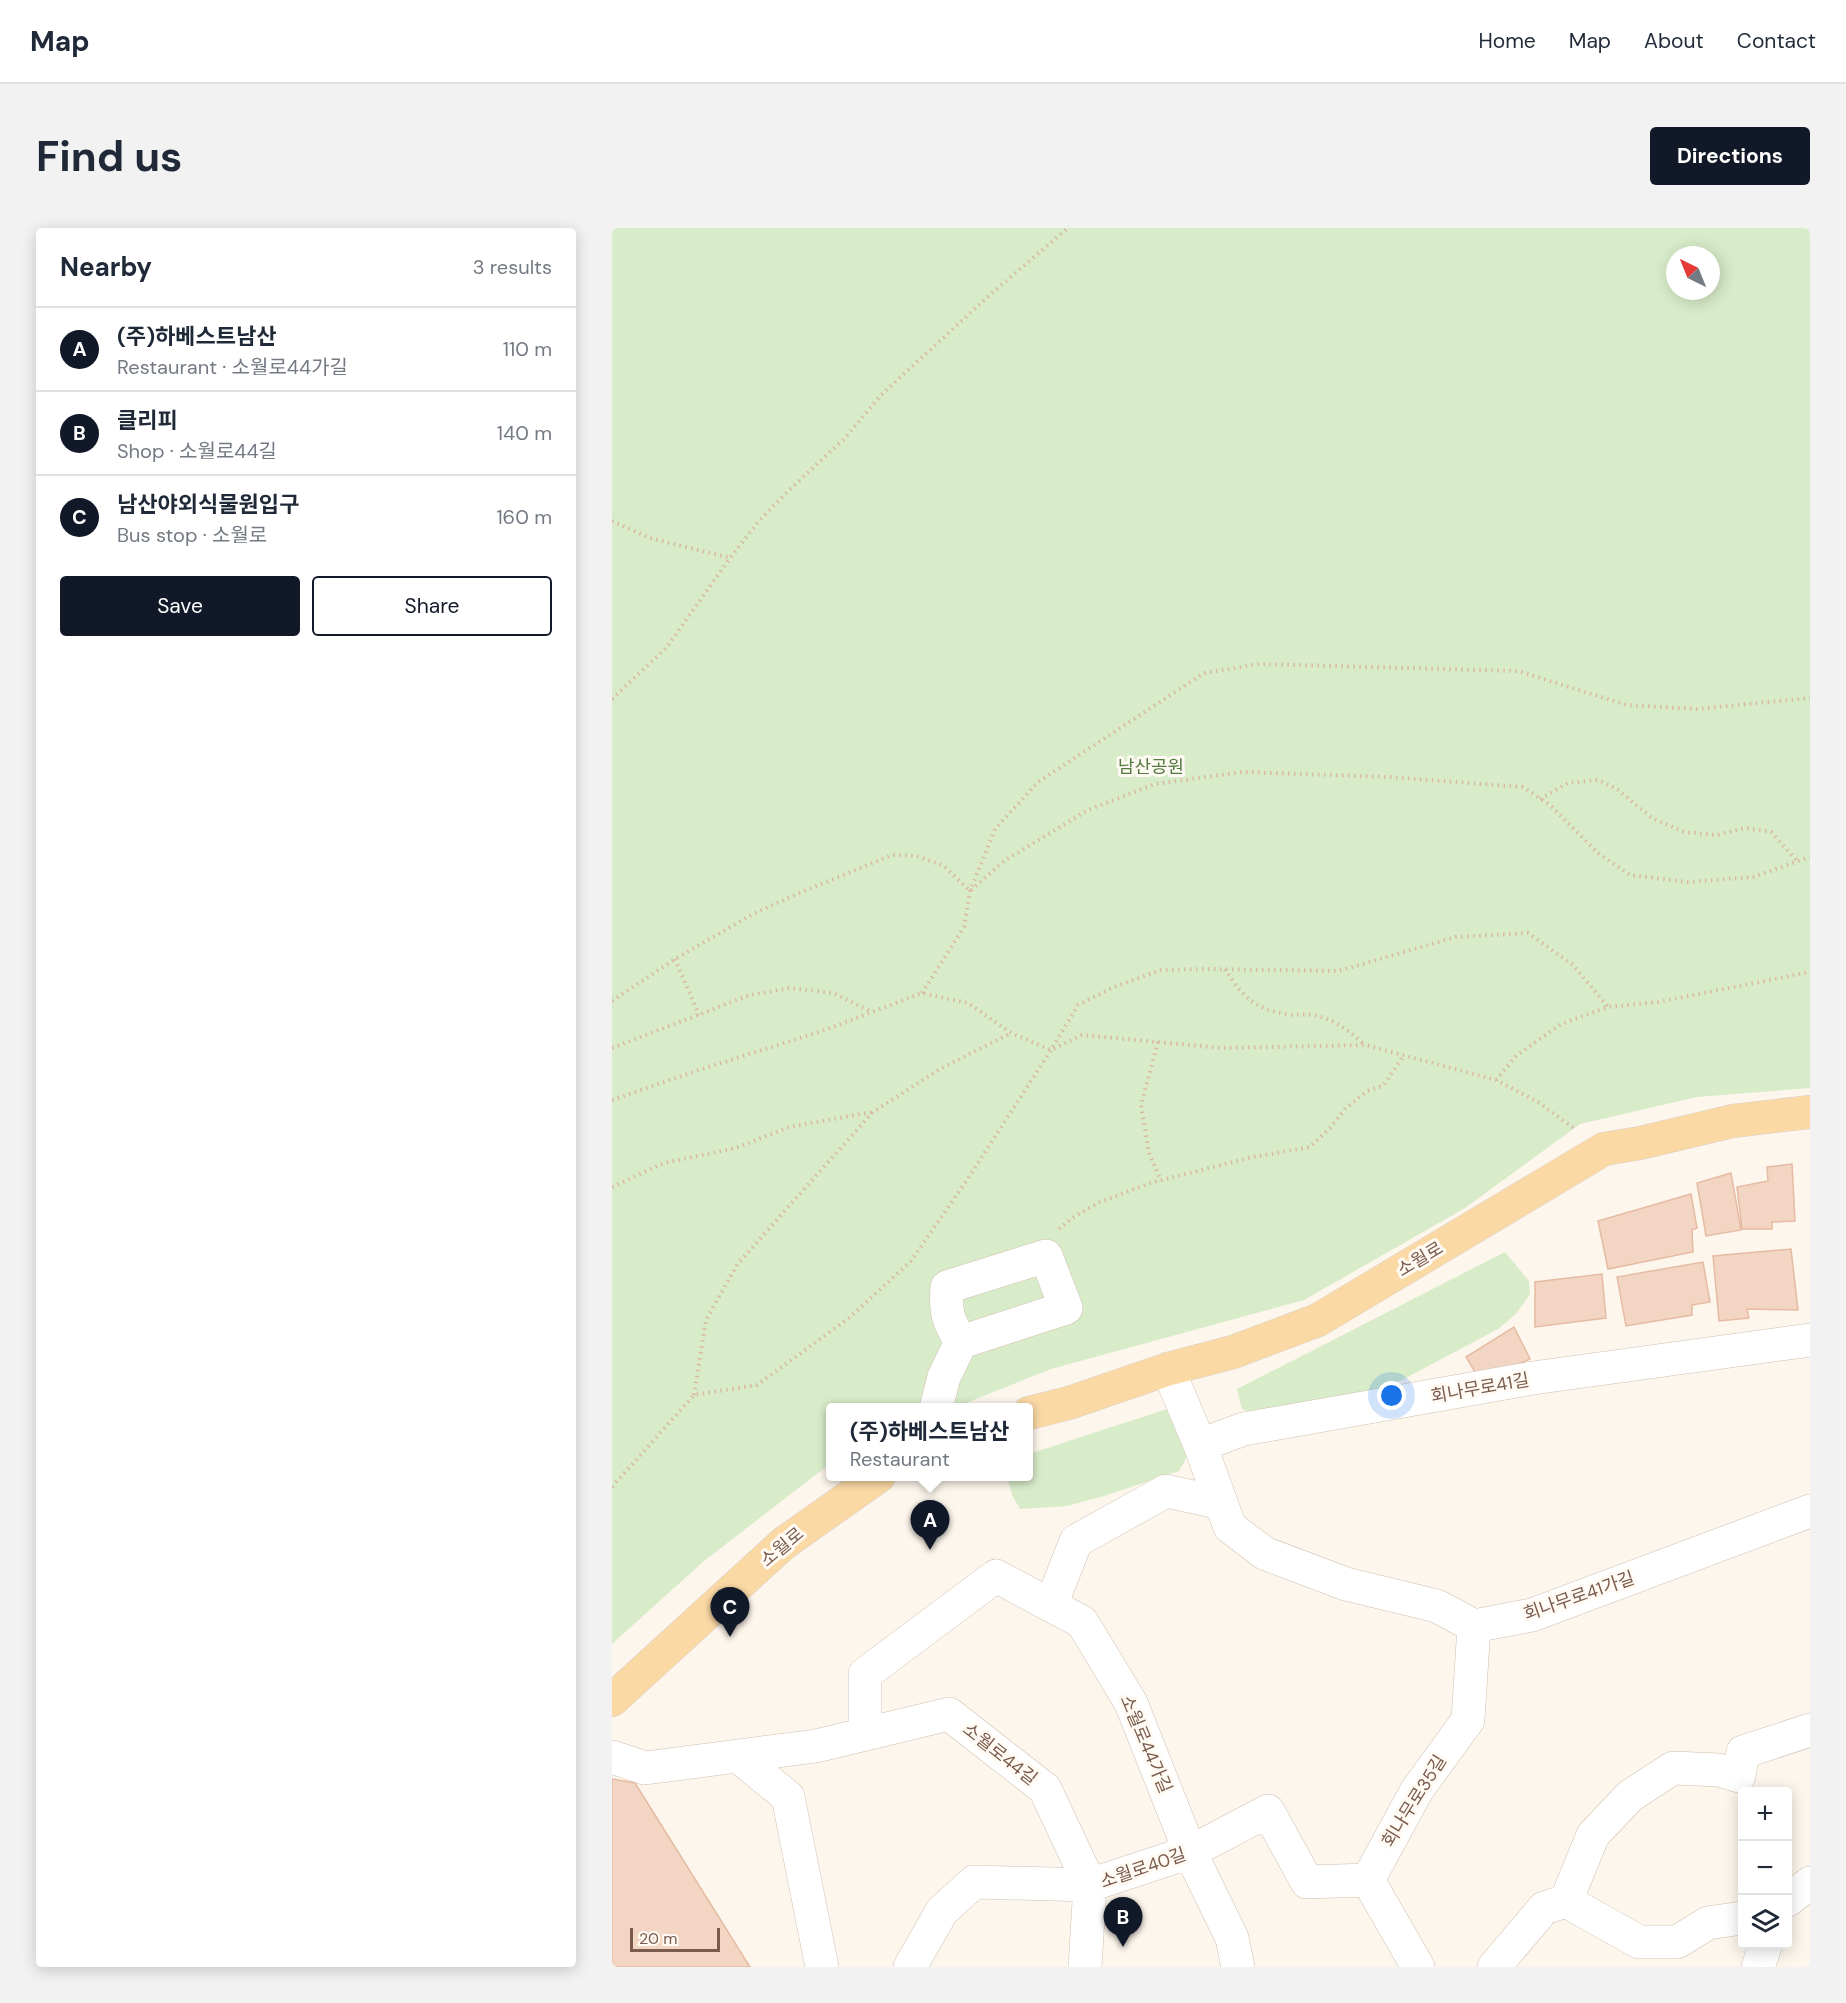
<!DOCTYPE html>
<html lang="en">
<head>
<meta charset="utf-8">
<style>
  body { margin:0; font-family:"DM Sans","Noto Sans KR",sans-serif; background:#f2f2f3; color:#1f2937 }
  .controls { position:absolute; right:18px; bottom:18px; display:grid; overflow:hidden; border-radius:6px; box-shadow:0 3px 15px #0003 }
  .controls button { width:54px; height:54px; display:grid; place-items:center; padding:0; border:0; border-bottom:2px solid #e0e1e3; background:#fff; color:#1f2937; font:30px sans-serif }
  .compass { position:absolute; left:1054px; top:18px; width:54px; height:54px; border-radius:50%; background:#fff; box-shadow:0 3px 15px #0003; rotate:317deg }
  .scale { position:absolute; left:18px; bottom:15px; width:90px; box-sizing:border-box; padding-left:6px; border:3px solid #7a5c4d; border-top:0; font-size:16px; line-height:21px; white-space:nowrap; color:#7a5c4d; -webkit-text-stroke:4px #fffaf3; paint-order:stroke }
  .you { position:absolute; left:780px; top:1168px; width:21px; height:21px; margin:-15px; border:4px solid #fff; border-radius:50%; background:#1a73e8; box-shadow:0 0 0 9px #1a73e833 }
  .badge { display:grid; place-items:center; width:39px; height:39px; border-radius:50%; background:#111827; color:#fff; font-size:20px; font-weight:700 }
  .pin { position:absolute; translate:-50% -50px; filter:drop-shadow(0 2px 3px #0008) }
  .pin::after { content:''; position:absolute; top:32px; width:21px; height:18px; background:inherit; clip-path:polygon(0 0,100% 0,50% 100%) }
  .popup { position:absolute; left:214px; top:1175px; width:207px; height:78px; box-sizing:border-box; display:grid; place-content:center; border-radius:6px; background:#fff; filter:drop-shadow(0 2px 4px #0005); font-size:20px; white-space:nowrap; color:#747a83 }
  .popup b { font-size:22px; color:#1f2937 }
  .popup::after { content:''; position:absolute; left:50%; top:100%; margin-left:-12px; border:12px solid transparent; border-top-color:#fff }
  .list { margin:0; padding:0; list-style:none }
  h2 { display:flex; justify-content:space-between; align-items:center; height:78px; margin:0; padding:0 24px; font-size:26px }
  h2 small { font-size:20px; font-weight:400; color:#747a83 }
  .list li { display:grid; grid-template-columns:39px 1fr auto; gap:18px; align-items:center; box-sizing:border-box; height:84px; padding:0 24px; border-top:2px solid #e0e1e3 }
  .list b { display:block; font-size:22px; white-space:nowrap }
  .list p { margin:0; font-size:20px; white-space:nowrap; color:#747a83 }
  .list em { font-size:20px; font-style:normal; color:#747a83 }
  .actions { display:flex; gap:12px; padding:18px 24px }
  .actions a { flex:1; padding:14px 0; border:2px solid #111827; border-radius:6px; text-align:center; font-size:21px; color:#111827 }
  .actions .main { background:#111827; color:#fff }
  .icon { flex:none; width:33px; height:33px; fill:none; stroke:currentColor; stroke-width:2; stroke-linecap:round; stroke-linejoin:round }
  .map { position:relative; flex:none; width:1198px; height:1739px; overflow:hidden; border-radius:6px }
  header { display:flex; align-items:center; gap:36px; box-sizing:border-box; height:84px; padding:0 30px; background:#fff; border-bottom:2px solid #e0e1e3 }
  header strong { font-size:28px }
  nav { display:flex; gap:33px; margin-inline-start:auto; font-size:21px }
  .intro { display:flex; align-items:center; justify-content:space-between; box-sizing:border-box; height:144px; padding:0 36px }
  h1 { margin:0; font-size:42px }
  .button { padding:15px 27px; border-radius:6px; background:#111827; color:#fff; font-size:21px; font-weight:700 }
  main { display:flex; gap:36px; padding:0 36px }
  aside { flex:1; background:#fff; border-radius:6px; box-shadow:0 3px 15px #0003 }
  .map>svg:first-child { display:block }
</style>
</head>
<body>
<header>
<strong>Map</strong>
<nav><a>Home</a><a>Map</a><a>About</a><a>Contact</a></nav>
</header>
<div class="intro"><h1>Find us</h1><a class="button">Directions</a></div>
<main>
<aside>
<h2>Nearby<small>3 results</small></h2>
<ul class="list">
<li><span class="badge">A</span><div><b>(주)하베스트남산</b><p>Restaurant · 소월로44가길</p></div><em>110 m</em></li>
<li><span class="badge">B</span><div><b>클리피</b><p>Shop · 소월로44길</p></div><em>140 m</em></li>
<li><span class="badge">C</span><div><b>남산야외식물원입구</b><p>Bus stop · 소월로</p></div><em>160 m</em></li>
</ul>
<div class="actions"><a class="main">Save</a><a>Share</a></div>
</aside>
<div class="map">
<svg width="1198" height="1739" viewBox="0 0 1198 1739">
  <rect width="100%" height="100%" fill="#fdf6ec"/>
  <path fill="#d8ecc9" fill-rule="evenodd" d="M 0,0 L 1198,0 L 1198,860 L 1085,869 L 968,896 L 853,980 L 692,1072 L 439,1141 L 344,1179 L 219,1180 L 219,1235 L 92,1333 L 0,1416 ZM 1063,27 L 1099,27 L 1099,63 L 1063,63 Z
    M 893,1024 L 917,1053 L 918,1066 L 904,1086 L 886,1101 L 790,1152 L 744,1172 L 649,1187 L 630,1181 L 625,1161 Z
    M 555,1181 L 575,1229 L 567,1243 L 492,1268 L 455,1278 L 408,1281 L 400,1267 L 395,1249 L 417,1248 L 417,1226 Z"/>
  <path fill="#f3d5c3" stroke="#e6bba3" stroke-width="1.5" d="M 1180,936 L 1183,993 L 1160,994 L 1160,1001 L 1130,1001 L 1125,959 L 1156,953 L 1155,939 Z
    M 1119,945 L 1129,1002 L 1094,1008 L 1085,955 Z
    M 1079,966 L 1085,1000 L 1080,1002 L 1081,1024 L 996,1041 L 986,993 Z
    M 1179,1021 L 1186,1082 L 1135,1081 L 1137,1090 L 1107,1093 L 1101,1028 Z
    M 1091,1034 L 1098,1074 L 1080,1077 L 1080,1087 L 1014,1098 L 1005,1049 Z
    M 990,1046 L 994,1090 L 923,1099 L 923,1054 Z
    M 902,1099 L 918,1131 L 887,1145 L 863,1144 L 854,1129 Z
    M 0,1551 L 23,1555 L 138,1739 L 0,1739 Z"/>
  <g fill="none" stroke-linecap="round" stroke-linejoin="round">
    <defs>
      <path id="minor" d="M 556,1141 L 588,1217 L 632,1201 L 921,1150 L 1198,1112
        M 324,1180 L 332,1149 L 349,1114 L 454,1080 L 434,1028 L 335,1059 C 333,1084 336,1093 349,1114
        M 588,1217 L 618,1299 L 652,1325 L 734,1356 L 825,1378 L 862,1398 L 920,1387 L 1198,1283
        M 439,1377 L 464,1313 L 554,1263 L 609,1275
        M 253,1506 L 253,1446 L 384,1348 L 470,1394 L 519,1475 L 578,1624 L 620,1710 L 626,1739
        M 126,1528 L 176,1569 L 210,1739
        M 0,1529 L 33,1540 L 126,1528 L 204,1518 L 337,1486 L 433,1561 L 478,1657 L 473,1739
        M 1176,1672 L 1198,1655
        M 954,1673 L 981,1607 L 1018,1568 L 1061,1540 L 1107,1542 L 1127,1548 L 1131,1524 L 1198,1502
        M 298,1739 L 330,1683 L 362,1654 L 478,1657 L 578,1624 L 656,1583 L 695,1654 L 756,1652
        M 806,1739 L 756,1652 L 805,1562 L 856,1492 L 862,1398
        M 882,1739 L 932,1680 L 954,1673 L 1027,1714 L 1065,1714 L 1096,1695 L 1130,1690
        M 1146,1739 L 1154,1716"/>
      <path id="major" d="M 417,1185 L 457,1175 L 556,1141 L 621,1124 L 706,1092 L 992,921 L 1028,915 L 1121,893 L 1198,884
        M 0,1472 L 172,1315 L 267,1248"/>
    </defs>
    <use href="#minor" stroke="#d1beb0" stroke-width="34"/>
    <use href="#major" stroke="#dad1cd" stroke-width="34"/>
    <path stroke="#d9b8a5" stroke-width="4" stroke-dasharray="1.5 4.5" stroke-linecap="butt" d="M 0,293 L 38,310 L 118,330
      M 0,471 L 55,419 L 118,330 L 146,294 L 174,265 L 233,210 L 269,167 L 380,65 L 456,0
      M 928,571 L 956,555 L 986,552 L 1005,561 L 1040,590 L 1072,604 L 1105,607 L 1133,600 L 1159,604 L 1186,634
      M 63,731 L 87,787
      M 613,741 C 630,768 641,780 673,786 C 684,788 695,785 706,788 C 725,793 738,804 752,816
      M 310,765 L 352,699 L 358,663 L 383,601 L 426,554 L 592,445 L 647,436 L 906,443 L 1015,477 L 1085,481 L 1198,470
      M 0,773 L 63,731 L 141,686 L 185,666 L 280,627 L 305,628 L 332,638 L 358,663 L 392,633 L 476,582 L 543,556 L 630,544 L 777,549 L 911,559 L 938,577 L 986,625 L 1018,647 L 1076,654 L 1141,649 L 1198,629
      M 546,814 L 529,877 L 537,925 L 549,953
      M 0,820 L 138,767 L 179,760 L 221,765 L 260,784
      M 884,852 L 904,828 L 949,796 L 996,779 L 1046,774 L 1198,744
      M 0,872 L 87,842 L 213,802 L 310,765 L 356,775 L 399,805 L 439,822 L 470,807 L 609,820 L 753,817 L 884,852 L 926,874 L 964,902
      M 0,959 L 52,935 L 124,920 L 177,899 L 260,884
      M 447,1001 L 463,988 L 488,974 L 538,955 L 641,929 L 698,919 L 718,900 L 733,881 L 755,863 L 771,858 L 792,827
      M 82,1167 L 94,1092 L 125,1037 L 177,978 L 261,884 L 328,841 L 399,805
      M 0,1259 L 82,1167 L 145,1157 L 237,1090 L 299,1033 L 355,952 L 439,822 L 466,777 L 500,760 L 549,742 L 594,741 L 726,743 L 844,709 L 916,705 L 961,737 L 996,779"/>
    <use href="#minor" stroke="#fff" stroke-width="33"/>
    <use href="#major" stroke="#fbd9a5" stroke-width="33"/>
  </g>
  <g text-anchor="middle" stroke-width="6" stroke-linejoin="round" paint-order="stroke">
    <g font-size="18" fill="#537a41" stroke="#fffaf3">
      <text x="539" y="545">남산공원</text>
    </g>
    <g font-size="18" fill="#7a5c4d" stroke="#fffaf3">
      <text transform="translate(808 1031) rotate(-31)" y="6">소월로</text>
      <text transform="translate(868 1160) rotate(-10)" y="6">회나무로41길</text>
      <text transform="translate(170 1319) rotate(-40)" y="6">소월로</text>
      <text transform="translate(967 1368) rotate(-19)" y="6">회나무로41가길</text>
      <text transform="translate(534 1516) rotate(67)" y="6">소월로44가길</text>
      <text transform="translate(388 1526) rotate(38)" y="6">소월로44길</text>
      <text transform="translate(802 1573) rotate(-58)" y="6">회나무로35길</text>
      <text transform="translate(531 1640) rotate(-19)" y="6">소월로40길</text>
    </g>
  </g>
</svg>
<div class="controls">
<button>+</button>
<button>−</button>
<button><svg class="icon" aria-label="layers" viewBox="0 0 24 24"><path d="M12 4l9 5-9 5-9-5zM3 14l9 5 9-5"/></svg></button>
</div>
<svg class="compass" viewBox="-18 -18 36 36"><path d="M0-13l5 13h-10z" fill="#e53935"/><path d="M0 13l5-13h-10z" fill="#747a83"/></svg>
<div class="scale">20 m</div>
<div class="you"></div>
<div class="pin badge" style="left:318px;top:1322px">A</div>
<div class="popup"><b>(주)하베스트남산</b>Restaurant</div>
<div class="pin badge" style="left:511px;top:1719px">B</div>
<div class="pin badge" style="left:118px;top:1409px">C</div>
</div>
</main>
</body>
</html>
